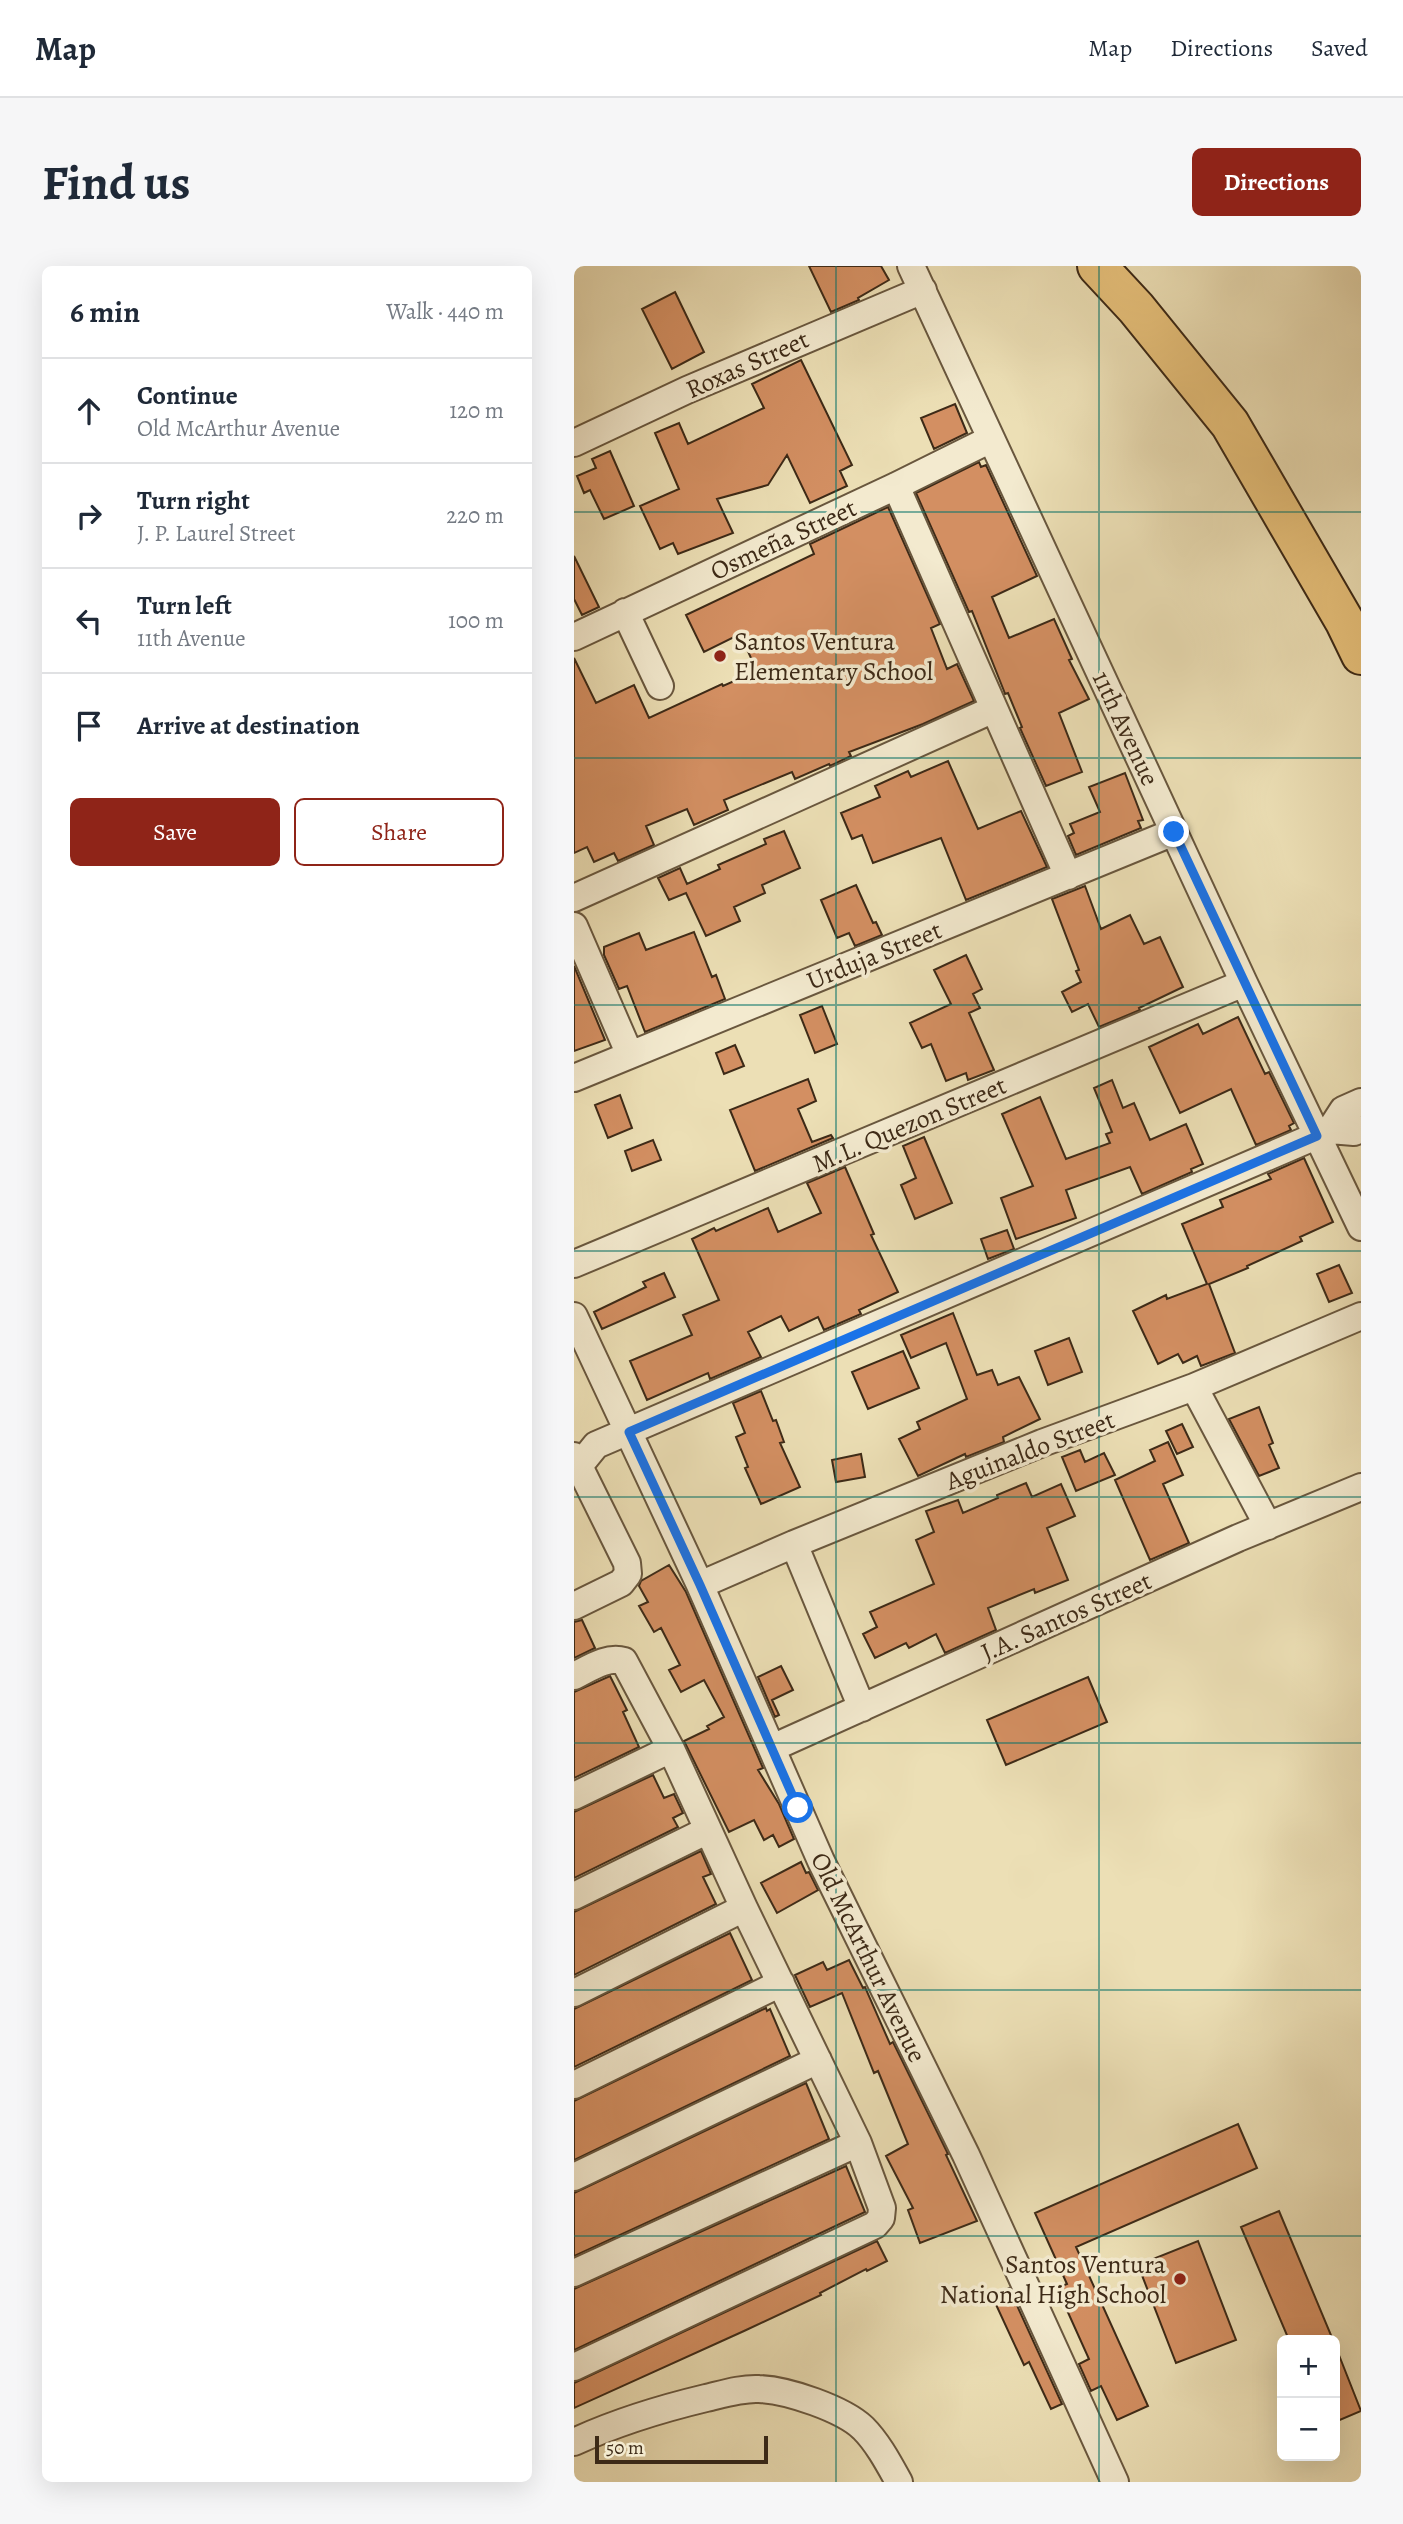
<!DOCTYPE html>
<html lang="en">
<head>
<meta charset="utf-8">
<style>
  body { margin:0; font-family:Alegreya,serif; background:#f6f6f7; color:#1f2937 }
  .controls { position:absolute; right:21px; bottom:21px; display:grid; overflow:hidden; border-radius:10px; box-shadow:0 7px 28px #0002 }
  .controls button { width:63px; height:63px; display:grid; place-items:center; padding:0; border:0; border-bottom:2px solid #e0e1e3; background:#fff; color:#1f2937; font:35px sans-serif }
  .scale { position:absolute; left:21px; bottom:18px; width:173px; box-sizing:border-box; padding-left:7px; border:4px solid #3d2a17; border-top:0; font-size:19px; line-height:24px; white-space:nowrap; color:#3d2a17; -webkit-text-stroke:5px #f3eacf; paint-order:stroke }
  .stop { position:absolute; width:21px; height:21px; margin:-16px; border:5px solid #1a73e8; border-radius:50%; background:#fff }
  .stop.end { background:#1a73e8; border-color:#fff; box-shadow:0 2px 7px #0008 }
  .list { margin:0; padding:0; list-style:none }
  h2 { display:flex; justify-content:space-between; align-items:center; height:91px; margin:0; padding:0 28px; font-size:30px }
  h2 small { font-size:23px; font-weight:400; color:#747a83 }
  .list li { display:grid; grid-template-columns:46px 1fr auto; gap:21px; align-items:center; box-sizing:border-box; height:105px; padding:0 28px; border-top:2px solid #e0e1e3 }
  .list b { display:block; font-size:26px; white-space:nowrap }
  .list p { margin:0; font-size:23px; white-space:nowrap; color:#747a83 }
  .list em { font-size:23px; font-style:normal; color:#747a83 }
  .actions { display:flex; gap:14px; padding:21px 28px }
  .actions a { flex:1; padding:16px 0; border:2px solid #8f2418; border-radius:10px; text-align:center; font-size:24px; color:#8f2418 }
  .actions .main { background:#8f2418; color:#fff }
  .icon { flex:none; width:38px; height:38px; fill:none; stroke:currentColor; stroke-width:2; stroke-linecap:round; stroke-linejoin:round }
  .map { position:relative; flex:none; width:787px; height:2216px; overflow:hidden; border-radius:10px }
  header { display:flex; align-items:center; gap:42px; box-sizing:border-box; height:98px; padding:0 35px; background:#fff; border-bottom:2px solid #e0e1e3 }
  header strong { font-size:33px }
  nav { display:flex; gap:38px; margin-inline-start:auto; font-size:24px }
  .intro { display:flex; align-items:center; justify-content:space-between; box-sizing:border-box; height:168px; padding:0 42px }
  h1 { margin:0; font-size:49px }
  .button { padding:18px 32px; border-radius:10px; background:#8f2418; color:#fff; font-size:24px; font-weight:700 }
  main { display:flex; gap:42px; padding:0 42px }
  aside { flex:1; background:#fff; border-radius:10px; box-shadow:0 7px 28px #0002 }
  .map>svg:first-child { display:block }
</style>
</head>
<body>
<header>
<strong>Map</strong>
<nav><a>Map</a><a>Directions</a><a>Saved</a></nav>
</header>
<div class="intro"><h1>Find us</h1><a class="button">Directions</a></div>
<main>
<aside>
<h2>6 min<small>Walk · 440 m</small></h2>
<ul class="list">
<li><svg class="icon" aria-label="ahead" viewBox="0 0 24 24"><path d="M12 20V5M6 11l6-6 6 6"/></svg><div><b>Continue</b><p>Old McArthur Avenue</p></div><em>120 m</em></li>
<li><svg class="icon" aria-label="right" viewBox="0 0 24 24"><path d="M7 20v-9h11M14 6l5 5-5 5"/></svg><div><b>Turn right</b><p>J. P. Laurel Street</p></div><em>220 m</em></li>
<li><svg class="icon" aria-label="left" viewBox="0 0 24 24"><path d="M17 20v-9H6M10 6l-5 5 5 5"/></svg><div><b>Turn left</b><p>11th Avenue</p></div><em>100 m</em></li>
<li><svg class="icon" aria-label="arrive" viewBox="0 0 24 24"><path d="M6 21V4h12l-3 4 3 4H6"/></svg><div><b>Arrive at destination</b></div></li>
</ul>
<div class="actions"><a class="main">Save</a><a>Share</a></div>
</aside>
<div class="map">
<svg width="787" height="2216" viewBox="0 0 787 2216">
  <rect width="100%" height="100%" fill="#ecdfb5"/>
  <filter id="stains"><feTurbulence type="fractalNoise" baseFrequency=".00286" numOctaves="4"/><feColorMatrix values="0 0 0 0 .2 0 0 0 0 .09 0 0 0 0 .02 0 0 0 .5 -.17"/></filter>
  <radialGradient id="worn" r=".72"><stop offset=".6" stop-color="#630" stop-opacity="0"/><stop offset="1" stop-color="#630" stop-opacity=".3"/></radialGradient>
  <path fill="#d38f62" stroke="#3d2a17" stroke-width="2" d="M 235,0 L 307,0 L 315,14 L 284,32 L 285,34 L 257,46 Z
    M 101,26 L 130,86 L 98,103 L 68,43 Z
    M 227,94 L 278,199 L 266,205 L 273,220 L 236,237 L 213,189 L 194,219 L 143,233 L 159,267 L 104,288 L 99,277 L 86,283 L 66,240 L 105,223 L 81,167 L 105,157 L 114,178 L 190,142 L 178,118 Z
    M 381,138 L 393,167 L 360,183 L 347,152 Z
    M 36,185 L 60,240 L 30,253 L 16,224 L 10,227 L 3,210 L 22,202 L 18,193 Z
    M 405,196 L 407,201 L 412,199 L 463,310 L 418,331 L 435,372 L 480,353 L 498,393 L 495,394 L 515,433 L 485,447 L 508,506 L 472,520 L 446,462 L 448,461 L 434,427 L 431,428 L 430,425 L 398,345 L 395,346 L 342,227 Z
    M 314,241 L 366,358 L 357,362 L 373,403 L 383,398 L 400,435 L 349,458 L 275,486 L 277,490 L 256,500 L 255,498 L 221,513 L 218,506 L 150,534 L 154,544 L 120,559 L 113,543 L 72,560 L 80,579 L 44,595 L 40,587 L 20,596 L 13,581 L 0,587 L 0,392 L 22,437 L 60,419 L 75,452 L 148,418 L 149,420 L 183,405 L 166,368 L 130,386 L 112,349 L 240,288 L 236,278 Z
    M 0,290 L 25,341 L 8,349 L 0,333 Z
    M 374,495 L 404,563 L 447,545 L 473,601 L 392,634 L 367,572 L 299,597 L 288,569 L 278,573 L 267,547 L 306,531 L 301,520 L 334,505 L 337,511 Z
    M 551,507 L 569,554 L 564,555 L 567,562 L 502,589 L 494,570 L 500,567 L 496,558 L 526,546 L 515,521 Z
    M 210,565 L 226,602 L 188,619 L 191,627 L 160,641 L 166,655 L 132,670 L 112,627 L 95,634 L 84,612 L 106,602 L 113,618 L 146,603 L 144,599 L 192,578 L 190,573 Z
    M 282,619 L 299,657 L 302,656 L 308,669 L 281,680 L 275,667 L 263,672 L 247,634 Z
    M 511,620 L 527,663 L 556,649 L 570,678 L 586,671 L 609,721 L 565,742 L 566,744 L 525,761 L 514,738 L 498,746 L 488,726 L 507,716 L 502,705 L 505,704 L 478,633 Z
    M 120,666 L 138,711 L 142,709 L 151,733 L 71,766 L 53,720 L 45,723 L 30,689 L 30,681 L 65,667 L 72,684 Z
    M 392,689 L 408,723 L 399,728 L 406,742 L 395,747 L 420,804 L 394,814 L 392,807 L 372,815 L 357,778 L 348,782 L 336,757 L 377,738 L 360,704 Z
    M 0,700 L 31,774 L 0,785 Z
    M 248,740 L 263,778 L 241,787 L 226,749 Z
    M 664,751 L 691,808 L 695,806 L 720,857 L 715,860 L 717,864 L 682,879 L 657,823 L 606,847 L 575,781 L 624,758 L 629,768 Z
    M 161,779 L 170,800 L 150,808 L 142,787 Z
    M 234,813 L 242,835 L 224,843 L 238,876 L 257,869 L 259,872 L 181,905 L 156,844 Z
    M 538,814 L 549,842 L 560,837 L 576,874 L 612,858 L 629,898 L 617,903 L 618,906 L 568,928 L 556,901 L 492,924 L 502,952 L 442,973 L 427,932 L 459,920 L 428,848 L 466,831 L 492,893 L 536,877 L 532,868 L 538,866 L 520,822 Z
    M 46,829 L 58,862 L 34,872 L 21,839 Z
    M 350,871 L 378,937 L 341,953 L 327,919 L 342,912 L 329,880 Z
    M 79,874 L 87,894 L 58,905 L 51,885 Z
    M 730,892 L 759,956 L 726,971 L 728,975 L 673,1000 L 674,1002 L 635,1018 L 661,1087 L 627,1100 L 623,1090 L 609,1097 L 604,1088 L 584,1098 L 559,1045 L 592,1029 L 593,1033 L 633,1018 L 608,958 L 649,941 L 646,934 L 697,913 L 694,908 Z
    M 271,901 L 300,968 L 297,969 L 324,1026 L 285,1044 L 287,1048 L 250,1064 L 244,1051 L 215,1065 L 207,1050 L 174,1066 L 187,1091 L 136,1113 L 134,1107 L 73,1134 L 56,1095 L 118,1069 L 109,1049 L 145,1034 L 118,973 L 140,962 L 142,965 L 194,942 L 204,966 L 247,947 L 233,917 Z
    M 433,964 L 440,983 L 414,993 L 407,973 Z
    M 765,999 L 778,1027 L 755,1036 L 743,1008 Z
    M 90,1007 L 101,1031 L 28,1063 L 20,1046 L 72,1021 L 69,1016 Z
    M 379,1047 L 403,1109 L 418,1104 L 424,1119 L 445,1111 L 466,1153 L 429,1171 L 430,1176 L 392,1191 L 391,1188 L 344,1210 L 325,1173 L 346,1163 L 343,1156 L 393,1133 L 372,1077 L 337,1092 L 327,1069 Z
    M 495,1072 L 508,1106 L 474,1119 L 461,1085 Z
    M 329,1085 L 345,1122 L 294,1143 L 278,1106 Z
    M 187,1125 L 199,1155 L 202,1154 L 210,1176 L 206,1177 L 226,1221 L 187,1238 L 171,1202 L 174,1201 L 162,1171 L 171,1167 L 159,1137 Z
    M 685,1141 L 699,1177 L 695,1179 L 705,1202 L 685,1210 L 655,1153 Z
    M 608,1158 L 619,1181 L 603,1188 L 592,1165 Z
    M 594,1176 L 609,1209 L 589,1218 L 615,1277 L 576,1294 L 541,1214 L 581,1195 L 576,1184 Z
    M 506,1184 L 511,1196 L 530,1187 L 541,1209 L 502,1225 L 488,1191 Z
    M 287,1188 L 291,1211 L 262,1216 L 258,1194 Z
    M 452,1217 L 458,1231 L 487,1218 L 501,1250 L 473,1262 L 494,1314 L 461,1327 L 460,1323 L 414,1342 L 422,1364 L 371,1387 L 362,1368 L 335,1382 L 332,1377 L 301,1392 L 289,1368 L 303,1361 L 296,1346 L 360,1318 L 342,1274 L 360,1266 L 352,1245 L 384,1234 L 389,1247 L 424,1232 L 423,1229 Z
    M 95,1299 L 112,1326 L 189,1502 L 184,1504 L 205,1538 L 220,1573 L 205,1581 L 199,1569 L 190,1574 L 180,1554 L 155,1566 L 110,1475 L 135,1463 L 133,1460 L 150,1451 L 130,1414 L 107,1426 L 95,1404 L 106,1399 L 87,1362 L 80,1366 L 65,1340 L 74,1336 L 65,1320 L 67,1315 Z
    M 8,1354 L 21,1382 L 0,1392 L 0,1356 Z
    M 207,1400 L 219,1424 L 198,1434 L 205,1449 L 201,1451 L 184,1411 Z
    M 36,1410 L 53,1444 L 49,1446 L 65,1481 L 0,1512 L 0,1426 Z
    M 514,1411 L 533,1456 L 432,1499 L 413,1454 Z
    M 79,1509 L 90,1532 L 100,1528 L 109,1547 L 99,1552 L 104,1561 L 0,1612 L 0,1546 Z
    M 127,1585 L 137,1608 L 129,1611 L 142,1638 L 0,1709 L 0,1646 Z
    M 227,1596 L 232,1607 L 235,1606 L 244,1624 L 203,1647 L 187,1617 Z
    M 156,1667 L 178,1714 L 0,1801 L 0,1743 Z
    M 275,1694 L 289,1722 L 291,1721 L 316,1778 L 319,1776 L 374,1888 L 372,1889 L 403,1955 L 346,1977 L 334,1944 L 339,1942 L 312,1890 L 334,1878 L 304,1805 L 300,1807 L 268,1727 L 236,1741 L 221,1709 L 249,1696 L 253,1704 Z
    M 192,1742 L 193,1745 L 196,1743 L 216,1790 L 0,1894 L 0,1835 Z
    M 232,1817 L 255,1873 L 0,1990 L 0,1927 Z
    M 664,1858 L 683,1902 L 502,1981 L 574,2140 L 543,2154 L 527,2120 L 517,2125 L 505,2098 L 515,2093 L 483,2022 L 493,2018 L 461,1947 Z
    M 272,1900 L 291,1946 L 0,2084 L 0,2023 Z
    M 705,1945 L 759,2074 L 715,2074 L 667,1961 Z
    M 303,1975 L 313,1995 L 293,2005 L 292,2003 L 246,2027 L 247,2029 L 170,2065 L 0,2142 L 0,2117 Z
    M 624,1975 L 662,2074 L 602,2097 L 564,1999 Z
    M 435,2022 L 488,2138 L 477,2143 L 455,2096 L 450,2099 L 418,2030 Z
    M 761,2079 L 787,2145 L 761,2156 Z"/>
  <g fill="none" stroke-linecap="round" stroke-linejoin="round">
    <defs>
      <path id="minor" d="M 337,0 L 670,717 L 787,961
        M 0,177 L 113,124 L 349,24
        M 322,220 L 494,610
        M 51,346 L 86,420
        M 0,371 L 322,220 L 417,173
        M 0,632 L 420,443
        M 0,660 L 56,789
        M 0,812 L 600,566
        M 756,864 L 769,844 L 787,836
        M 0,998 L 670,717
        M 0,1050 L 126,1319 L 247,1595 L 392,1889 L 541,2216
        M 620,1121 L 694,1260
        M 0,1190 L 53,1297 L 54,1308 L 47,1317 L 0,1340
        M 0,1202 L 5,1200 L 22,1179 L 756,864 L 780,866 L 787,863
        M 220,1278 L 288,1442
        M 126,1319 L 220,1278 L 468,1177 L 620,1121 L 787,1050
        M 0,1410 C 16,1402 33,1390 50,1395 L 97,1483 L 170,1642 L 284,1877 L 308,1942 L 307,1952 L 301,1959 L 0,2101
        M 198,1482 L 664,1272 L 787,1221
        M 0,1530 L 97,1483
        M 0,1630 L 134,1564
        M 0,1727 L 170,1642
        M 0,1819 L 207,1717
        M 0,1911 L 244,1794
        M 0,2007 L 284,1877
        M 0,2176 C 43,2156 86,2143 132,2132 C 149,2128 168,2122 185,2123 C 214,2124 269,2143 289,2162 C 304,2177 315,2198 325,2216"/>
      <path id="highway" d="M 523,0 L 562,42 L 656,158 L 771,356 L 787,389"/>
    </defs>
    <use href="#minor" stroke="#69573e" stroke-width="30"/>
    <use href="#highway" stroke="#3d2a17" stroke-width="42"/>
    <use href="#minor" stroke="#f3eacf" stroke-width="26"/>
    <use href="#highway" stroke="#e6c07a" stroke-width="38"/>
  </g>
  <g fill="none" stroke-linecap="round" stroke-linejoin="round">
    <path stroke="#1a73e8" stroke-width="9" d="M 224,1542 L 126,1319 L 55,1166 L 743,870 L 600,566"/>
  </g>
  <path fill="none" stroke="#0f766e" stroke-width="2" stroke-opacity="0.55" d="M 262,0 L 262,2216M 525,0 L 525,2216M 0,246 L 787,246M 0,492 L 787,492M 0,739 L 787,739M 0,985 L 787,985M 0,1231 L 787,1231M 0,1477 L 787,1477M 0,1724 L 787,1724M 0,1970 L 787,1970"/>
  <g fill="#8f2418" stroke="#f3eacf" stroke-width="2.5">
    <circle cx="146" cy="390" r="7"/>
    <circle cx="606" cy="2013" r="7"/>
  </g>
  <g text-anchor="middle" stroke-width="7" stroke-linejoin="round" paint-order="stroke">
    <g font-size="26" fill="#3d2a17" stroke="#f3eacf">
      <text transform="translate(173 98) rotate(-24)" y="9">Roxas Street</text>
      <text transform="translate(209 273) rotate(-25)" y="9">Osmeña Street</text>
      <text transform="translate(552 462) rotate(65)" y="9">11th Avenue</text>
      <text transform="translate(300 689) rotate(-22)" y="9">Urduja Street</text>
      <text transform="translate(335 858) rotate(-23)" y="9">M.L. Quezon Street</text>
      <text transform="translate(456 1184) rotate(-21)" y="9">Aguinaldo Street</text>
      <text transform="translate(492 1350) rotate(-24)" y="9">J.A. Santos Street</text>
      <text transform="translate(295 1691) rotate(64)" y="9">Old McArthur Avenue</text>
    </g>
    <g font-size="26" fill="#3d2a17" stroke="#f3eacf" text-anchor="start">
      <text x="160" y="384">Santos Ventura<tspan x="160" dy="30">Elementary School</tspan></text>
      <text x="592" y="2007" text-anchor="end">Santos Ventura<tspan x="592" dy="30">National High School</tspan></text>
    </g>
  </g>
  <rect width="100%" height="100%" filter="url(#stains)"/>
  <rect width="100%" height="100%" fill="url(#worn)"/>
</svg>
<div class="controls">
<button>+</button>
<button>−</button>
</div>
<div class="scale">50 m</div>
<div class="stop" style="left:224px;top:1542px"></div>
<div class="stop end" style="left:600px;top:566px"></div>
</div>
</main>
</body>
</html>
